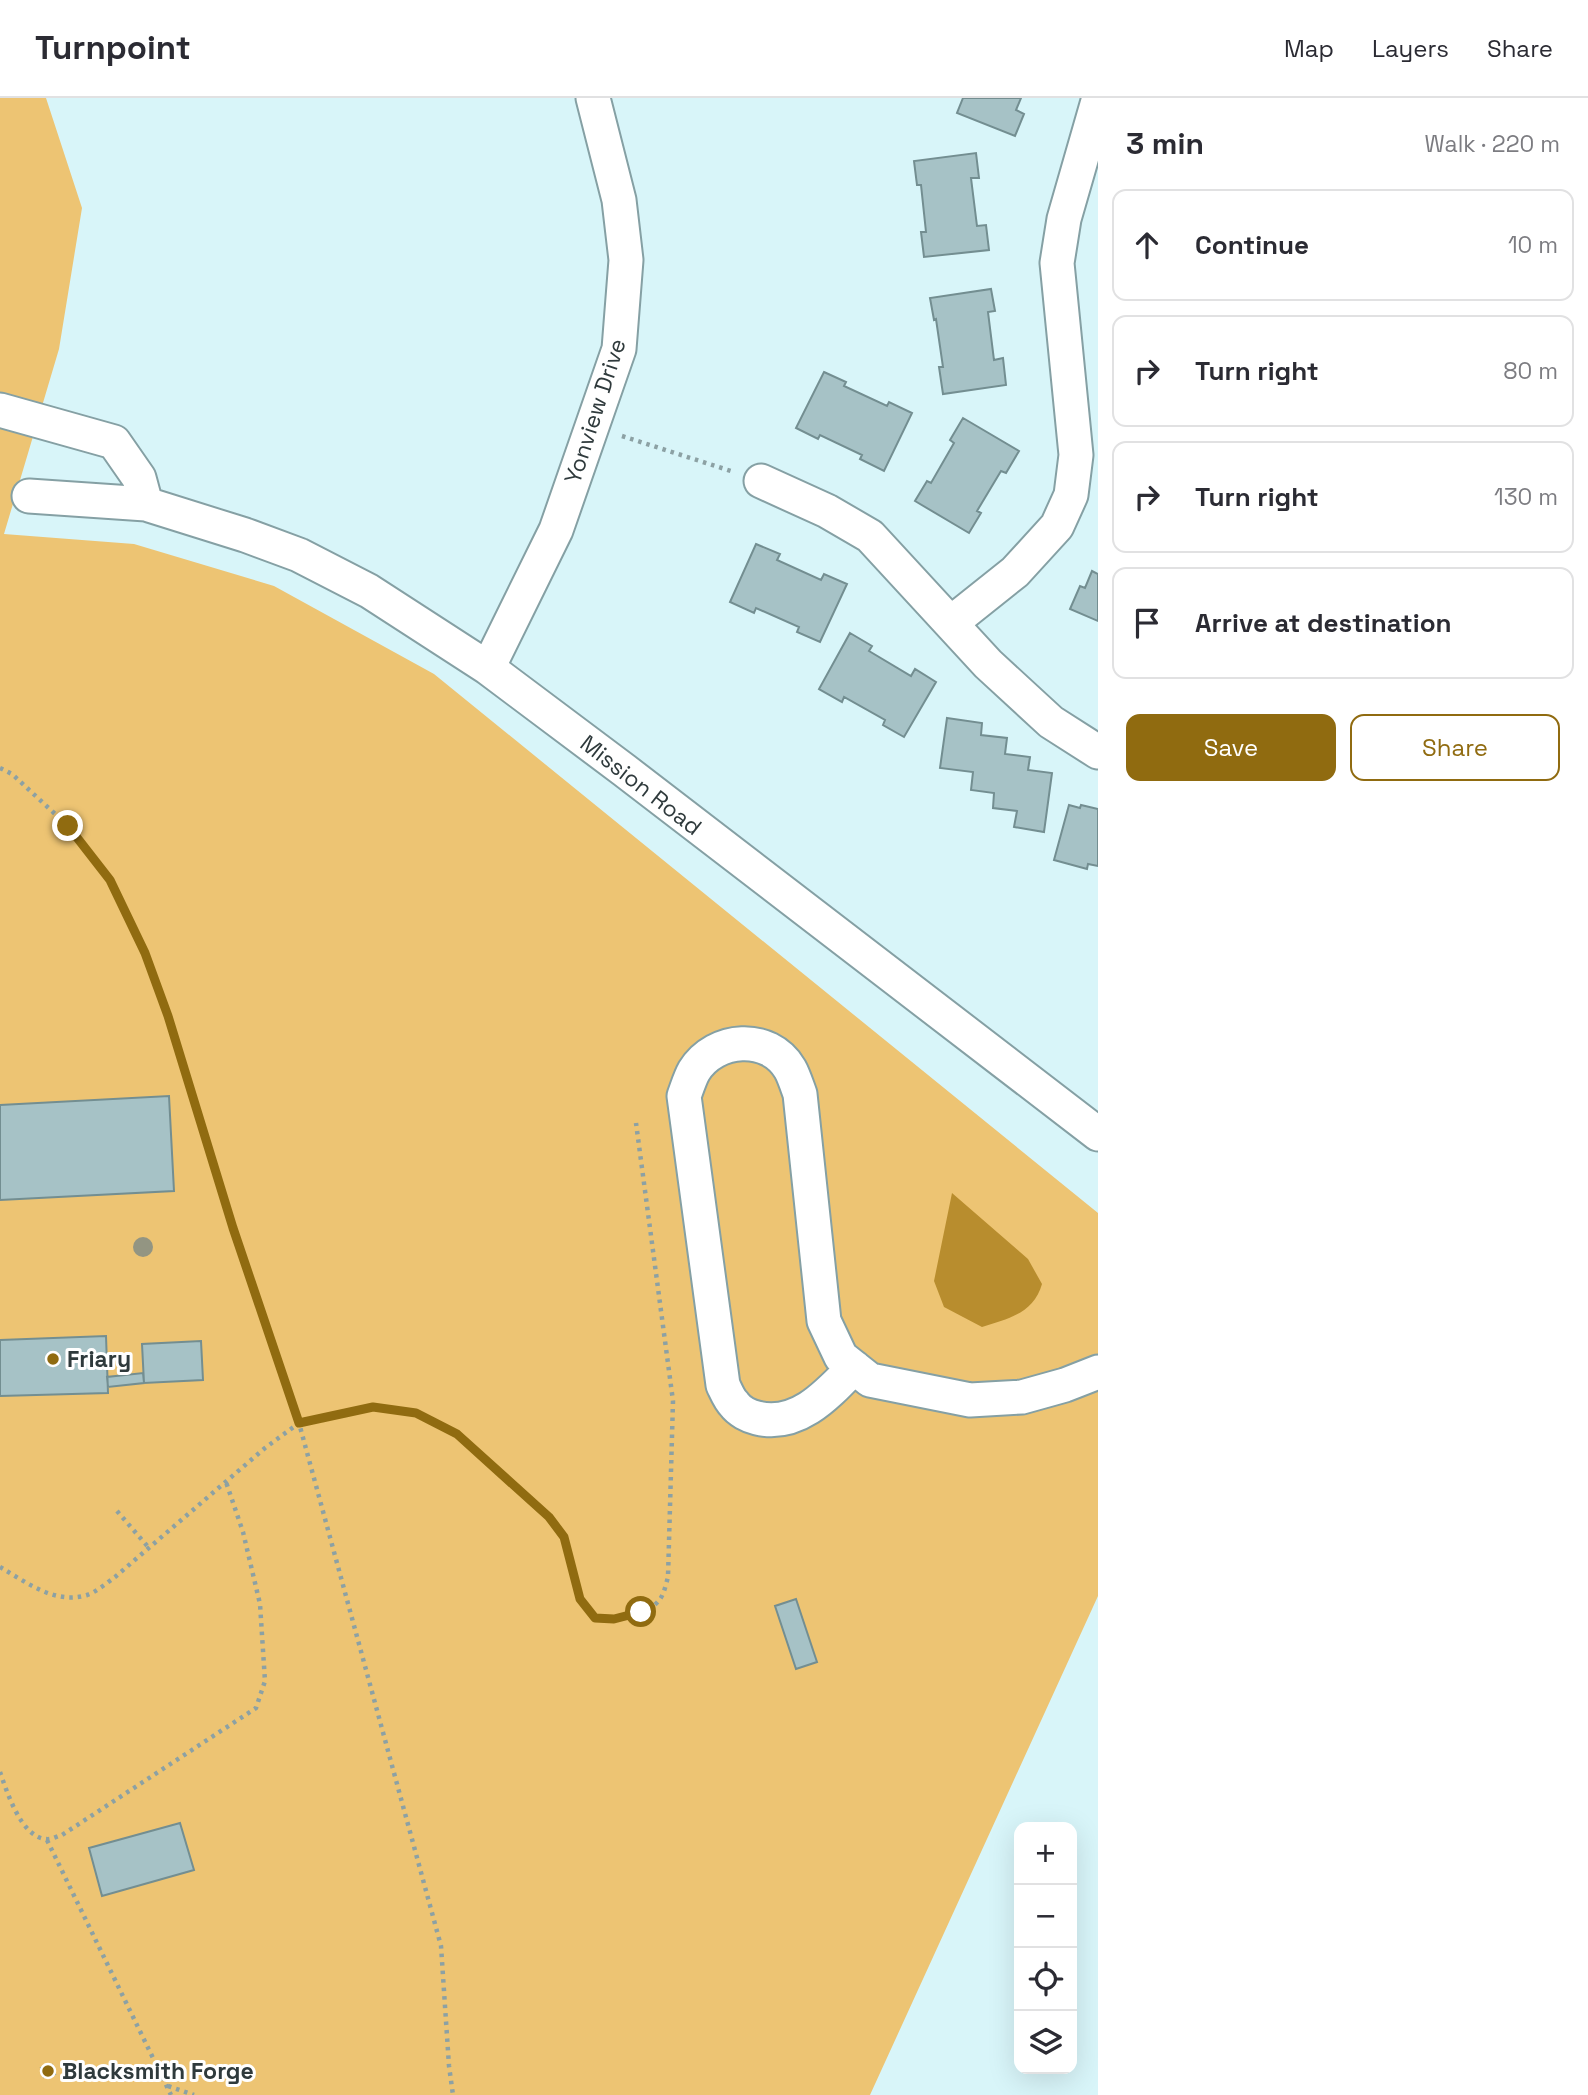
<!DOCTYPE html>
<html lang="en">
<head>
<meta charset="utf-8">
<style>
  body { margin:0; font-family:"Space Grotesk",sans-serif; background:#f7f7f7; color:#2b2b33 }
  .controls { position:absolute; right:21px; bottom:21px; display:grid; overflow:hidden; border-radius:14px; box-shadow:0 7px 28px #0002 }
  .controls button { width:63px; height:63px; display:grid; place-items:center; padding:0; border:0; border-bottom:2px solid #e1e1e2; background:#fff; color:#2b2b33; font:35px sans-serif }
  .stop { position:absolute; width:21px; height:21px; margin:-16px; border:5px solid #906b10; border-radius:50%; background:#fff }
  .stop.end { background:#906b10; border-color:#fff; box-shadow:0 2px 7px #0008 }
  .list { margin:0; padding:0; list-style:none }
  h2 { display:flex; justify-content:space-between; align-items:center; height:91px; margin:0; padding:0 28px; font-size:30px }
  h2 small { font-size:23px; font-weight:400; color:#7c7c81 }
  .list li { display:grid; grid-template-columns:46px 1fr auto; gap:21px; align-items:center; box-sizing:border-box; height:112px; margin:0 14px 14px; padding:0 14px; border:2px solid #e1e1e2; border-radius:14px }
  .list b { display:block; font-size:26px; white-space:nowrap }
  .list em { font-size:23px; font-style:normal; color:#7c7c81 }
  .actions { display:flex; gap:14px; padding:21px 28px }
  .actions a { flex:1; padding:16px 0; border:2px solid #906b10; border-radius:14px; text-align:center; font-size:24px; color:#906b10 }
  .actions .main { background:#906b10; color:#fff }
  .icon { flex:none; width:38px; height:38px; fill:none; stroke:currentColor; stroke-width:2; stroke-linecap:round; stroke-linejoin:round }
  .map { position:relative; flex:none; width:1098px; height:1997px; overflow:hidden }
  header { display:flex; align-items:center; gap:42px; box-sizing:border-box; height:98px; padding:0 35px; background:#fff; border-bottom:2px solid #e1e1e2 }
  header strong { font-size:33px }
  nav { display:flex; gap:38px; margin-inline-start:auto; font-size:24px }
  main { display:flex }
  aside { flex:1; background:#fff }
  .map>svg:first-child { display:block }
</style>
</head>
<body>
<header>
<strong>Turnpoint</strong>
<nav><a>Map</a><a>Layers</a><a>Share</a></nav>
</header>
<main>
<div class="map">
<svg width="1098" height="1997" viewBox="0 0 1098 1997">
  <rect width="100%" height="100%" fill="#d8f5f9"/>
  <path fill="#edc473" d="M 0,0 L 46,0 L 82,110 L 59,251 L 4,436 L 134,446 L 274,488 L 434,576 L 1098,1115 L 1098,1498 L 870,1997 L 0,1997 Z"/>
  <path fill="#b88d2e" d="M 952,1095 L 1028,1161 L 1042,1186 C 1034,1215 1008,1221 982,1229 L 944,1209 L 934,1183 Z"/>
  <path fill="#a6c2c6" stroke="#738e91" stroke-width="2" d="M 963,0 L 1021,0 L 1016,12 L 1024,16 L 1015,38 L 957,15 Z
    M 976,55 L 979,80 L 971,80 L 977,128 L 986,127 L 989,152 L 924,159 L 921,134 L 926,134 L 921,87 L 917,87 L 914,63 Z
    M 991,191 L 995,213 L 988,214 L 994,262 L 1003,260 L 1006,287 L 943,296 L 939,269 L 943,269 L 936,221 L 934,222 L 930,200 Z
    M 824,274 L 846,284 L 844,288 L 887,308 L 889,304 L 912,315 L 884,373 L 860,361 L 862,357 L 820,337 L 818,341 L 796,330 Z
    M 963,320 L 1019,353 L 1006,375 L 1001,373 L 977,413 L 981,415 L 969,435 L 915,403 L 927,383 L 931,385 L 954,345 L 950,342 Z
    M 756,446 L 780,456 L 777,462 L 821,482 L 824,476 L 847,486 L 820,544 L 797,534 L 799,529 L 756,510 L 754,515 L 730,504 Z
    M 1092,473 L 1098,476 L 1098,523 L 1070,511 L 1080,488 L 1085,490 Z
    M 850,535 L 872,548 L 869,553 L 911,578 L 915,571 L 936,584 L 904,639 L 883,627 L 885,622 L 844,599 L 842,604 L 819,591 Z
    M 947,620 L 982,625 L 981,637 L 1007,640 L 1005,656 L 1030,659 L 1028,672 L 1052,675 L 1044,734 L 1014,729 L 1017,713 L 993,710 L 994,695 L 971,692 L 973,674 L 940,670 Z
    M 1069,707 L 1080,710 L 1081,707 L 1098,711 L 1098,768 L 1088,766 L 1087,771 L 1054,762 Z
    M 169,998 L 174,1093 L 0,1102 L 0,1007 Z
    M 106,1238 L 108,1295 L 0,1298 L 0,1242 Z
    M 201,1243 L 203,1282 L 144,1285 L 142,1246 Z
    M 143,1275 L 144,1285 L 108,1289 L 107,1279 Z
    M 796,1501 L 817,1564 L 796,1571 L 775,1508 Z
    M 180,1725 L 194,1772 L 102,1798 L 89,1750 Z
    M 52,1967 L 55,1976 L 44,1979 L 41,1970 Z"/>
  <g fill="none" stroke-linecap="round" stroke-linejoin="round">
    <defs>
      <path id="minor" d="M 0,312 L 114,344 L 139,380 L 146,406
        M 761,383 L 827,413 L 870,438 L 988,566 L 1051,624 L 1098,654
        M 29,398 L 146,406 L 245,437 L 299,457 L 369,493 L 488,570 L 624,672 L 1098,1036
        M 951,525 L 1015,474 L 1057,428 L 1071,397 L 1076,357 L 1057,165 L 1064,121 L 1098,3
        M 488,570 L 556,432 L 619,251 L 626,162 L 619,102 L 593,0
        M 854,1269 C 828,1296 798,1330 757,1320 C 749,1318 739,1313 734,1306 C 729,1301 726,1293 723,1287 L 684,998 C 687,990 690,980 694,973 C 715,939 769,935 790,971 C 794,978 797,988 800,996 L 824,1223 L 841,1259 L 870,1282 L 970,1302 L 1022,1299 L 1065,1287 L 1098,1274"/>
    </defs>
    <use href="#minor" stroke="#85a0a4" stroke-width="37"/>
    <path stroke="#8ca1a4" stroke-width="4.5" stroke-dasharray="3.5 5" stroke-linecap="butt" d="M 622,338 L 731,373
      M 0,670 L 12,676 L 68,728 L 110,782 L 145,855 L 168,918 L 233,1130 L 299,1325 L 441,1848 L 449,1968 L 453,1997
      M 117,1413 L 149,1450
      M 0,1469 C 26,1484 55,1507 87,1497 C 96,1494 107,1485 115,1479 L 265,1350 L 299,1325 L 373,1309 L 416,1315 L 457,1336 L 549,1418 L 564,1439 L 580,1501 L 595,1520 C 613,1521 649,1518 660,1501 C 664,1496 666,1486 668,1479 L 673,1303 L 636,1025
      M 0,1674 C 7,1694 21,1739 46,1741 C 51,1742 57,1738 62,1737 L 256,1610 L 265,1583 L 260,1506 L 243,1434 L 226,1384
      M 47,1742 L 171,1997
      M 168,1988 L 194,1997"/>
    <use href="#minor" stroke="#fff" stroke-width="33"/>
  </g>
  <circle fill="#939582" cx="143" cy="1149" r="10"/>
  <g fill="none" stroke-linecap="round" stroke-linejoin="round">
    <path stroke="#906b10" stroke-width="9" d="M 68,728 L 110,782 L 145,855 L 168,918 L 233,1130 L 299,1325 L 373,1309 L 416,1315 L 457,1336 L 549,1419 L 564,1439 L 580,1501 L 595,1520 L 614,1521 L 641,1514"/>
  </g>
  <g fill="#906b10" stroke="#fff" stroke-width="2.5">
    <circle cx="53" cy="1261" r="7"/>
    <circle cx="48" cy="1973" r="7"/>
  </g>
  <g text-anchor="middle" stroke-width="6" stroke-linejoin="round" paint-order="stroke">
    <g font-size="23" fill="#2f3a3c" stroke="#fff">
      <text transform="translate(595 313) rotate(-72)" y="8">Yonview Drive</text>
      <text transform="translate(641 687) rotate(38)" y="8">Mission Road</text>
    </g>
    <g font-size="23" font-weight="bold" fill="#2f3a3c" stroke="#fff" text-anchor="start">
      <text x="67" y="1269">Friary</text>
      <text x="62" y="1981">Blacksmith Forge</text>
    </g>
  </g>
</svg>
<div class="controls">
<button>+</button>
<button>−</button>
<button><svg class="icon" aria-label="locate" viewBox="0 0 24 24"><circle cx="12" cy="12" r="6"/><path d="M12 2v4M12 18v4M2 12h4M18 12h4"/></svg></button>
<button><svg class="icon" aria-label="layers" viewBox="0 0 24 24"><path d="M12 4l9 5-9 5-9-5zM3 14l9 5 9-5"/></svg></button>
</div>
<div class="stop" style="left:641px;top:1514px"></div>
<div class="stop end" style="left:68px;top:728px"></div>
</div>
<aside>
<h2>3 min<small>Walk · 220 m</small></h2>
<ul class="list">
<li><svg class="icon" aria-label="ahead" viewBox="0 0 24 24"><path d="M12 20V5M6 11l6-6 6 6"/></svg><div><b>Continue</b></div><em>10 m</em></li>
<li><svg class="icon" aria-label="right" viewBox="0 0 24 24"><path d="M7 20v-9h11M14 6l5 5-5 5"/></svg><div><b>Turn right</b></div><em>80 m</em></li>
<li><svg class="icon" aria-label="right" viewBox="0 0 24 24"><path d="M7 20v-9h11M14 6l5 5-5 5"/></svg><div><b>Turn right</b></div><em>130 m</em></li>
<li><svg class="icon" aria-label="arrive" viewBox="0 0 24 24"><path d="M6 21V4h12l-3 4 3 4H6"/></svg><div><b>Arrive at destination</b></div></li>
</ul>
<div class="actions"><a class="main">Save</a><a>Share</a></div>
</aside>
</main>
</body>
</html>
